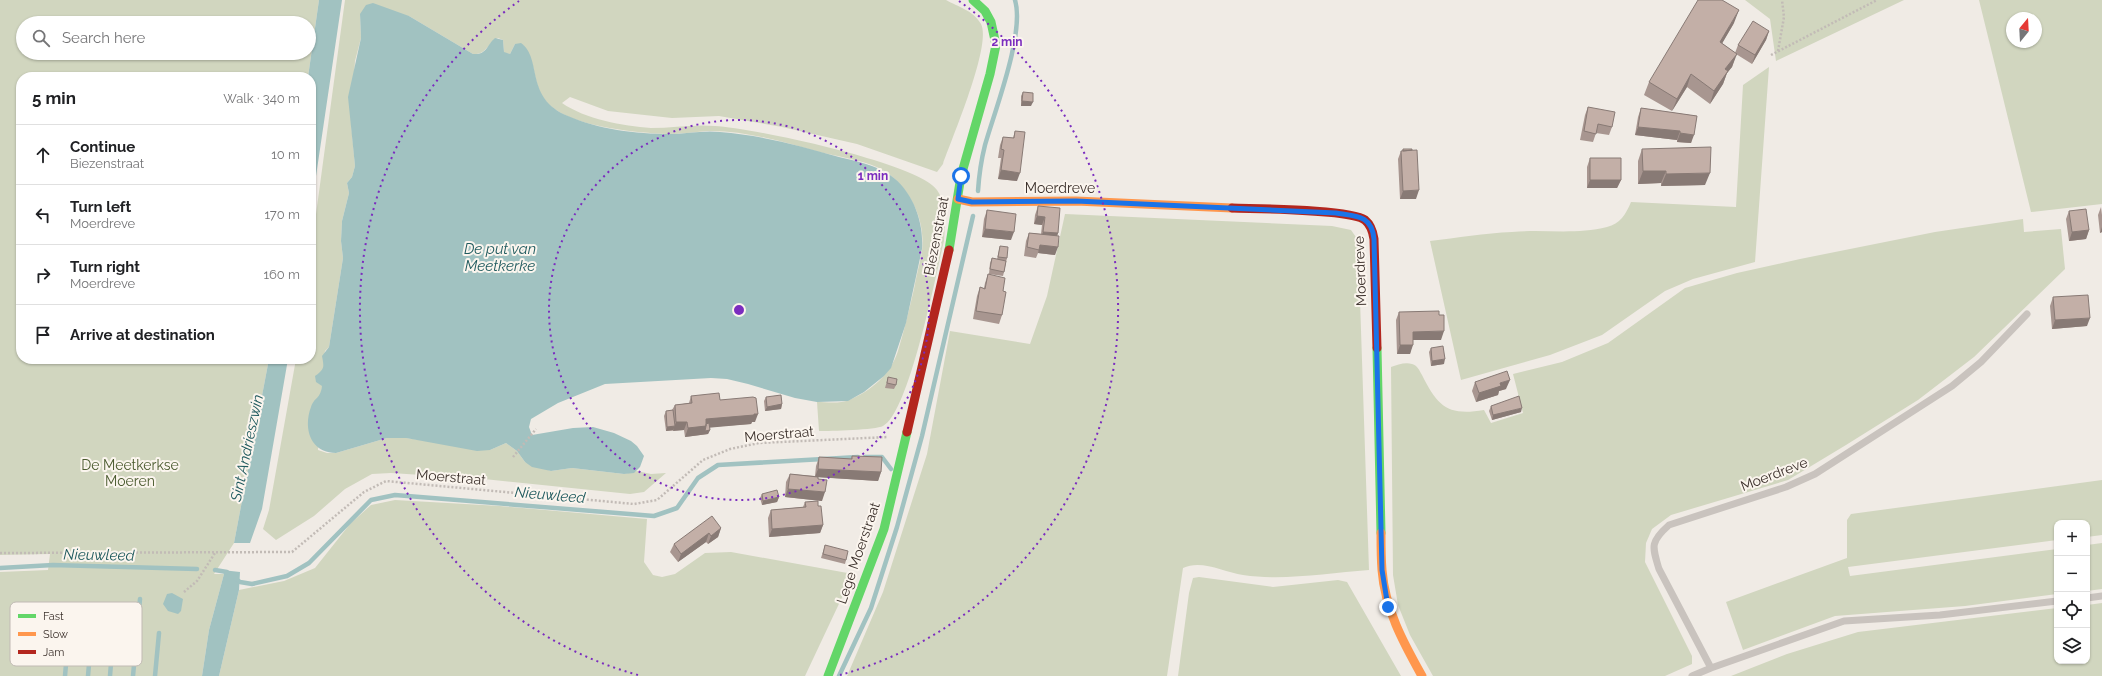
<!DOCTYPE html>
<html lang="en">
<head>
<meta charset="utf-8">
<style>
  body { margin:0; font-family:Raleway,sans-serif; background:#f2f2f2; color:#202124 }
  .controls { position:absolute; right:12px; bottom:12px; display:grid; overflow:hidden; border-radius:8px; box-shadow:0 1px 3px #0004 }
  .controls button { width:36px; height:36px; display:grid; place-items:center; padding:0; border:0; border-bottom:1px solid #e0e0e0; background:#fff; color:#202124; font:20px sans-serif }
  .compass { position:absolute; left:2006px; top:12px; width:36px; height:36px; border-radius:50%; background:#fff; box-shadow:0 1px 3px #0004; rotate:18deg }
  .stop { position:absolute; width:12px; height:12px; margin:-9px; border:3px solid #1a73e8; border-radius:50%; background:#fff }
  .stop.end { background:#1a73e8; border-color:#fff; box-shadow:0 1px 4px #0008 }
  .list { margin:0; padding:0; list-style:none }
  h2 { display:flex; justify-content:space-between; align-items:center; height:52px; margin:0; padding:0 16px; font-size:17px }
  h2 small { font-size:13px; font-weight:400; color:#757577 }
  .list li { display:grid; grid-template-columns:26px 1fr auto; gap:12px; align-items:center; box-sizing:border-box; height:60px; padding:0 16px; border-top:1px solid #e0e0e0 }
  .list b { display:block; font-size:15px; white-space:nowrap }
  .list p { margin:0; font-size:13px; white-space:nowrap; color:#757577 }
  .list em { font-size:13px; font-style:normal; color:#757577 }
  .icon { flex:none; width:22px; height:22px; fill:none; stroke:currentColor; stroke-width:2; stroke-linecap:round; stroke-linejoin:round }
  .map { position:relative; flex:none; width:2102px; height:676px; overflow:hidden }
  .search { position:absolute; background:#fff; box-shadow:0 1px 3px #0004; left:16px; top:16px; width:300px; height:44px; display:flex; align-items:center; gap:10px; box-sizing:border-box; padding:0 14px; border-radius:22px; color:#757577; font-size:15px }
  .panel { position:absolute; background:#fff; box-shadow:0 1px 3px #0004; left:16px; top:72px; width:300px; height:292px; border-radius:16px }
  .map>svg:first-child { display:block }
</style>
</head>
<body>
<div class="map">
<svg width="2102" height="676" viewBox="0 0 2102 676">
  <rect width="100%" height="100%" fill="#f0ebe5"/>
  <path fill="#d1d6bf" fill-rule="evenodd" d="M 0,0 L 319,0 L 308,77 L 21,77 L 21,359 L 269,359 L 234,543 L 214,574 L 224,574 L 209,630 L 202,676 L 0,676 L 0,572 L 48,570 L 50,554 L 0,555 ZM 23,23 L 309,23 L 309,53 L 23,53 Z
    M 345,0 L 946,0 C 958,7 973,10 981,24 C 992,45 952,138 943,164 L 937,172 L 857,144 L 782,127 L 719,116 L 672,118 L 608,111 L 570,97 L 562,103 C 585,119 623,126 651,128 C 673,128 694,124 715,126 C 753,128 918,163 937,190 C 947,204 945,225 944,241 C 936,274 909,413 883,426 C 876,430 830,431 819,431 L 817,402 C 826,402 840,404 849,400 C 871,391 890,375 898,351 C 904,331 909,310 914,289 C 916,276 920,264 922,251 C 926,219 909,185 881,169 C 866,161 836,156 819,152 C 783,142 744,130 707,131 C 694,132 680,134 667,134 C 638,133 580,127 556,110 C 529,92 540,66 523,45 L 515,44 L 510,54 L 504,53 L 503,40 L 498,38 C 487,43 487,55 473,54 L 409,16 L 360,14 L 361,38 L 355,61 L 351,123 L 355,166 L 352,177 L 347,183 L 349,193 L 342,221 L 341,241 L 343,258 L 329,347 L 325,351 L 323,361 L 325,364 L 321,395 L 318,450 L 327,453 L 336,453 L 387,438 L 406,438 L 490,450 L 506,443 L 517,451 L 525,462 L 551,471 L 572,468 L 624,474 L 637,471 L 651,474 L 666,473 L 644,492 L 630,494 L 484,479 L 391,473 L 372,474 L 345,489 L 314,516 L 276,540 L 263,529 L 269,510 L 296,359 L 311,359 L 311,251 Z
    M 1745,0 L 1904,0 L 1776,61 L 1770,19 Z
    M 1979,0 L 2102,0 L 2102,204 L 2031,212 ZM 2012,18 L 2036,18 L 2036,42 L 2012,42 Z
    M 1769,67 L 1755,262 L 1693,279 L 1665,291 L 1602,335 L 1550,355 L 1461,380 L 1430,241 C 1457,238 1485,233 1512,232 C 1543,229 1576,235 1607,227 C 1620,224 1626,214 1631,202 L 1736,207 L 1743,85 Z
    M 1065,214 L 1332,226 L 1351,230 L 1358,240 L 1369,570 C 1328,573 1283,581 1243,575 C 1224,572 1201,559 1183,568 L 1167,676 L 847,676 L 883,592 L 927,454 L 950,331 L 1030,344 L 1047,296 Z
    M 2023,219 L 2024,232 L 2061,229 L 2065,269 L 1974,357 L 1918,400 L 1846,445 L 1788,480 L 1671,515 L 1652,529 L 1646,543 L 1645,562 L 1692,656 L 1692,664 L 1665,676 L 1433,676 L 1410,635 L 1398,605 L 1393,575 L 1391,367 C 1397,365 1405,362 1412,364 C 1418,366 1419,370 1422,375 C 1438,407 1448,416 1484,410 L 1491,423 L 1523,413 L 1513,374 L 1562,362 L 1608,343 L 1685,288 L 1737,273 L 1800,259 L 1935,232 Z
    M 2102,480 L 2102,535 L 2087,537 L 2087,523 L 2057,523 L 2057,540 L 1848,567 L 1850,576 L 2057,549 L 2057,594 L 1965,606 L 1835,616 L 1743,650 L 1726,602 L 1847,558 L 1847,520 L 1851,514 Z
    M 395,500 L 500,506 L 647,519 L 644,562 L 653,575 L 662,577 L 675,574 L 705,553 L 731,552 L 853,574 L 805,676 L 219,676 L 239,590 L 284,581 L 315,568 L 350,524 L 371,505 Z
    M 2102,543 L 2102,589 L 2087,591 L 2087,545 Z
    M 1199,577 L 1273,587 L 1338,580 L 1347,582 L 1401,676 L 1178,676 L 1189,593 L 1193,578 Z
    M 2102,603 L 2102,676 L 1731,676 L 1787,654 L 1858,632 L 2057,608 L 2057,661 L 2087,661 L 2087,605 Z"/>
  <path fill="#a1c2c1" d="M 319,0 L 342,0 L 311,210 L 311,77 L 308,77 Z
    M 373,3 L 409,16 L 473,54 C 487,55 486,46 495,38 L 503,40 L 504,52 L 510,54 L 515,44 L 521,43 C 543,59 524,98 568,116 C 597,129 637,134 669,134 C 686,134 703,130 720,132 C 761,135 800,146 839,157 C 855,161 876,165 890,175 C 913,191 924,222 922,249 L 906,323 L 891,368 L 884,376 L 864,392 L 848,401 L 817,402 L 795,398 L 748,384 L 727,379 L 711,378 L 605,384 L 558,403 L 531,419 L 529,427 L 532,435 L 573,428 L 593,427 L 614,433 L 631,441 L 637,446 L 644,456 L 640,467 L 634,473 L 624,474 L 572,468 L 551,471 L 532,467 L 525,462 L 517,451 L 506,443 L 490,450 L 477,451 L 406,438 L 387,438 L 336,453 C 310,453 303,428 311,407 C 315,396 320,400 322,386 L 316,382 L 315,376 C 325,369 324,367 322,356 L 329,347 L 343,258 L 341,241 L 342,221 L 349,193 L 347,183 L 352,177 L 355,166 L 348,97 L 361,38 L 360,14 L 366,5 Z
    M 269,359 L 288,359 L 262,509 L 250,543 L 234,543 Z
    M 222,570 L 240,572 L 239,590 L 219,676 L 202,676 L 209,630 L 224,574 Z
    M 172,593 L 183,599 L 181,611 L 178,614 L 168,611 L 163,604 L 167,594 Z"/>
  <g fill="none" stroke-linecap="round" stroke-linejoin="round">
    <path stroke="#a1c2c1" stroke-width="4.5" d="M 978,191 C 979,175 981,161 985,145 C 995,110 1025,33 1015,0
      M 865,457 L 882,457 L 891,469
      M 0,568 L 53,565 L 197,569
      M 215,570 L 227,572
      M 236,579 L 240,582 L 252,584 L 287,576 L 309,563 L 371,500 L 395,495 L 654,516 L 677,508 L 698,478 L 718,465 L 858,457
      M 65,676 L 70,618
      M 88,676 L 93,617
      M 110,676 L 115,613
      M 133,676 L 140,599
      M 155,676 L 159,633
      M 839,676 L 871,608 L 897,527 L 922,436 L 973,216"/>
    <path stroke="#c2bbb6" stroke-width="2.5" stroke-dasharray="2 2" stroke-linecap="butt" d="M 1778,51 L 1784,17 L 1782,0
      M 1771,55 L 1877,0
      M 513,457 L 536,429
      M 0,553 L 292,552 L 364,492 L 386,481 L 634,504 L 657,500 L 703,460 L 730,449 L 759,443 L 888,437
      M 184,592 L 197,581 L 215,553"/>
    <path stroke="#c9c3be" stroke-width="7" d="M 2087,598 L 2102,596
      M 1711,668 L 1844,621 L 1940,615 L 2057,601
      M 1692,676 L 1711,668 L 1659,569 C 1652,546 1650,542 1669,525 L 1786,487 L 1815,474 L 1952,386 L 1981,362 L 2027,314"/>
    <path stroke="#63d668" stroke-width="9" d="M 949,250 L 961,176 L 990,74 L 996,45 L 991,22 L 985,11 L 973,0
      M 1377,348 L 1381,533
      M 828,676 L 884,529 L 907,432"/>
    <path stroke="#ff974d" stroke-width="9" d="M 958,199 L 972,202 L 1076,201 L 1232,208
      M 1381,533 C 1381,545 1381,558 1382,570 C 1385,609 1403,642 1422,676"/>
    <path stroke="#b3261e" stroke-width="9" d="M 1232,208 C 1256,209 1350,209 1365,220 C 1371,225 1373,232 1374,239 L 1377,348
      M 907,432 L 949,250"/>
  </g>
  <path fill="#a89690" d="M 1734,23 L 1722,43 L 1735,53 L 1738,45 L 1769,31 L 1766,40 L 1752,64 L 1736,54 L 1732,67 L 1727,73 L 1723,84 L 1710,104 L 1687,87 L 1672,111 L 1644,95 L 1649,82 Z
    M 1023,92 L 1031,106 L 1021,106 L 1021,96 Z
    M 1588,107 L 1612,127 L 1609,135 L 1596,133 L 1593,142 L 1580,140 L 1585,115 Z
    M 1641,108 L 1697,116 L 1691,143 L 1677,142 L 1677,140 L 1635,135 L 1638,117 Z
    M 1015,131 L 1017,181 L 998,179 L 1001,158 L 998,158 L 1000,145 L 1003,137 L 1013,138 Z
    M 1403,149 L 1416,199 L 1400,199 L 1398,159 L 1401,151 L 1402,151 Z
    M 1642,149 L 1705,185 L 1661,186 L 1661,183 L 1638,184 L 1638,161 Z
    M 1590,158 L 1621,180 L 1617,188 L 1587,188 L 1587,167 Z
    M 1038,206 L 1058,233 L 1057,236 L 1055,255 L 1038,253 L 1036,258 L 1024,256 L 1026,241 L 1029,233 L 1041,234 L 1042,225 L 1034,224 L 1035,215 Z
    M 2101,207 L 2102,215 L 2102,232 L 2100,233 L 2098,215 Z
    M 987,210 L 1011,240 L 982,237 L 984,219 Z
    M 2069,211 L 2089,230 L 2086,239 L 2069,241 L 2066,219 Z
    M 1000,246 L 1007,258 L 1004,272 L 1003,276 L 989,274 L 990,263 L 992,258 L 997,259 L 999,250 Z
    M 988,274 L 1003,291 L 1002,315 L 999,324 L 973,319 L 977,296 L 980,287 L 984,288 L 985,283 Z
    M 2053,297 L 2087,326 L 2052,329 L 2050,306 Z
    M 1399,312 L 1441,340 L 1413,340 L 1410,354 L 1397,354 L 1396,320 Z
    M 1431,348 L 1444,364 L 1431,366 L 1429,352 Z
    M 888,377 L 896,385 L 894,389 L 885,388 Z
    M 1475,382 L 1506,389 L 1499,391 L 1498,395 L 1476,402 L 1472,391 Z
    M 691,396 L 720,400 L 755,422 L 752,422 L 751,424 L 709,427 L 710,430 L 708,434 L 685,437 L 684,430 L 666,431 L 664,416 L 666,411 L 672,410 L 675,405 L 689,403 Z
    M 766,397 L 782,404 L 781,409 L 765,411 L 764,401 Z
    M 1491,406 L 1521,412 L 1492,420 L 1489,411 Z
    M 852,456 L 881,472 L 878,481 L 818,477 L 822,501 L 785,497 L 786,482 L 790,474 L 815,476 L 816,466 L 819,457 L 851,459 Z
    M 762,494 L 779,497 L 777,502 L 762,505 L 760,498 Z
    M 805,502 L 818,506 L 823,525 L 820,533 L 769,537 L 768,518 L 771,510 L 803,507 Z
    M 721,528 L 718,537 L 708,544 L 706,542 L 678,562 L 670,552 L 674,544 Z
    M 825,545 L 846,560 L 845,564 L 821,558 Z"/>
  <path fill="#887a75" d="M 1739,10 L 1734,23 L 1716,54 L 1720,42 Z
    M 1769,31 L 1766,40 L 1752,64 L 1755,55 Z
    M 1737,54 L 1732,67 L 1727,73 L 1723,84 L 1710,104 L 1714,91 L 1725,69 Z
    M 1691,74 L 1687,87 L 1672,111 L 1677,99 Z
    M 1022,101 L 1033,102 L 1031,106 L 1021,106 Z
    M 1638,127 L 1680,131 L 1677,140 L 1635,135 Z
    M 1680,133 L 1694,135 L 1691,143 L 1677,142 Z
    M 1001,170 L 1020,173 L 1017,181 L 998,179 Z
    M 1643,171 L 1666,171 L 1661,183 L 1638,184 Z
    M 1710,173 L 1705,185 L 1661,186 L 1666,174 Z
    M 1590,180 L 1621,180 L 1617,188 L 1587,188 Z
    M 1419,190 L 1416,199 L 1400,199 L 1403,191 Z
    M 1037,216 L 1045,217 L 1042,225 L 1034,224 Z
    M 2102,227 L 2102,232 L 2100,233 Z
    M 985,229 L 1014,232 L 1011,240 L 982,237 Z
    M 2089,230 L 2086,239 L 2069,241 L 2072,232 Z
    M 1043,232 L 1058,233 L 1055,242 L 1040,240 Z
    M 1040,245 L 1058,247 L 1055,255 L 1038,253 Z
    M 2090,318 L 2087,326 L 2052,329 L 2055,320 Z
    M 1444,331 L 1441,340 L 1410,340 L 1413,332 Z
    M 1400,345 L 1413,345 L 1410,354 L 1397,354 Z
    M 1445,359 L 1444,364 L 1431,366 L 1432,361 Z
    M 1510,380 L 1506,389 L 1499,391 L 1498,395 L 1476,402 L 1479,393 L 1500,383 Z
    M 782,404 L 781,409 L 765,411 L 767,407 Z
    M 1522,408 L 1521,412 L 1492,420 L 1493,415 Z
    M 754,414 L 758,414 L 755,422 L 752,422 L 751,424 L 706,428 L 710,430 L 708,434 L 685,437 L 688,428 L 706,419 Z
    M 676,422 L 687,422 L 684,430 L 673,431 Z
    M 675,426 L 673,430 L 666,431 L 667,427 Z
    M 818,469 L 881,472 L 878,481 L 815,477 Z
    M 788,489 L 825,492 L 822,501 L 785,497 Z
    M 779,497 L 777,502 L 762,505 L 763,501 Z
    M 823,525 L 820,533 L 769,537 L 772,529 Z
    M 721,528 L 718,537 L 708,544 L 711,536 Z
    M 709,533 L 706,542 L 678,562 L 681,554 Z"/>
  <path fill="#c3afa7" stroke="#887a75" d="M 1698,0 L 1722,0 L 1739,10 L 1720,42 L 1737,54 L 1725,69 L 1728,71 L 1714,91 L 1691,74 L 1677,99 L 1649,82 Z
    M 1753,21 L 1769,31 L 1755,55 L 1738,45 Z
    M 1023,92 L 1033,93 L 1033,102 L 1022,101 Z
    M 1588,107 L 1615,112 L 1612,127 L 1598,124 L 1596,134 L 1584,131 Z
    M 1641,108 L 1697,116 L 1694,135 L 1680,133 L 1680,131 L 1638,127 Z
    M 1015,131 L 1025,132 L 1020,173 L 1001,170 L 1004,150 L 1001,149 L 1003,137 L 1014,138 Z
    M 1711,147 L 1710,173 L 1666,174 L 1666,171 L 1643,171 L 1642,149 Z
    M 1403,149 L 1412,149 L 1412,150 L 1403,151 Z
    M 1417,150 L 1419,190 L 1403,191 L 1401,151 Z
    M 1590,158 L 1621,158 L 1621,180 L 1590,180 Z
    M 1038,206 L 1060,208 L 1058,233 L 1043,232 L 1045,217 L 1037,216 Z
    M 2086,209 L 2089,230 L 2072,232 L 2069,211 Z
    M 987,210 L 1016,214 L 1014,232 L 985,229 Z
    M 1029,233 L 1059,236 L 1058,247 L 1040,245 L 1039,250 L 1027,247 Z
    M 1000,246 L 1008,247 L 1007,258 L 998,257 Z
    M 992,258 L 1006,261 L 1004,272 L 990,269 Z
    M 988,274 L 1005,278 L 1003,291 L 1006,292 L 1002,315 L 976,311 L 980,287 L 985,289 Z
    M 2088,295 L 2090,318 L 2055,320 L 2053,297 Z
    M 1439,311 L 1439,315 L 1444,315 L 1444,331 L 1413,332 L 1413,345 L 1400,345 L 1399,312 Z
    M 1443,346 L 1445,359 L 1432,361 L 1431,348 Z
    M 1507,371 L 1510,380 L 1500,383 L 1501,386 L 1479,393 L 1475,382 Z
    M 888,377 L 897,379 L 896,385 L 887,383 Z
    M 719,393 L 720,400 L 753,397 L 756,398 L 758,414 L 754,414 L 754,415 L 706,419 L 706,426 L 688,428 L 687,422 L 676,422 L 675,405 L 692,403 L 691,396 Z
    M 781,395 L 782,404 L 767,407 L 766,397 Z
    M 1519,396 L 1522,408 L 1493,415 L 1491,406 Z
    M 673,410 L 675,426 L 667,427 L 666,411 Z
    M 709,423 L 710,430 L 705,431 L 706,426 L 706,424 Z
    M 852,456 L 882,457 L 881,472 L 818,469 L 819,457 L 852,459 Z
    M 790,474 L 818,477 L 818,479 L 827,480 L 825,492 L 788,489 Z
    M 777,490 L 779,497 L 763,501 L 762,494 Z
    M 818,501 L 818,506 L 821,506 L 823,525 L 772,529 L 771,510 L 806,507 L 805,502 Z
    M 712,516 L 721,528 L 711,536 L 709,533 L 681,554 L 674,544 Z
    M 825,545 L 848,551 L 846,560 L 823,554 Z"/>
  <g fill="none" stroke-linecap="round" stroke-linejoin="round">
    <path stroke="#1a73e8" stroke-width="5" d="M 961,176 L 958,199 L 972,202 L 1076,201 L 1336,213 C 1356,216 1372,215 1374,239 L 1382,570 L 1388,607"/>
  </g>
  <g fill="none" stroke="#7b2cbf" stroke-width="2" stroke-dasharray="2 4">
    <circle cx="739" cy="310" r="190"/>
    <path d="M638 675A379 379 0 0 1 519 1M959 1A379 379 0 0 1 840 675"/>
  </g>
  <g text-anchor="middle" stroke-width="4" stroke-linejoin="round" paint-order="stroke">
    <g font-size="14" fill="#3b302b" stroke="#fbf5ee">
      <text x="1060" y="193">Moerdreve</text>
      <text transform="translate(936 236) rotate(-79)" y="5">Biezenstraat</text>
      <text transform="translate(1360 271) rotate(-92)" y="5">Moerdreve</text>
      <text transform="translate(779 434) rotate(-5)" y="5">Moerstraat</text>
      <text transform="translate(1774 474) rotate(-21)" y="5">Moerdreve</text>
      <text transform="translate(451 477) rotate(5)" y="5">Moerstraat</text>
      <text transform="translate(858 553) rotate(-71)" y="5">Lege Moerstraat</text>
    </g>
    <g font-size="14" fill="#4a5a2e" stroke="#fbf5ee">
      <text x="130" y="470">De Meetkerkse<tspan x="130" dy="16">Moeren</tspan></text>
    </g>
    <g font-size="15" font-style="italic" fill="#1f5a5e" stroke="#fbf5ee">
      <text x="500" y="254">De put van<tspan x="500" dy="17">Meetkerke</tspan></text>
      <text transform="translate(247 448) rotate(-78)" y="5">Sint Andrieszwin</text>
      <text transform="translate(550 495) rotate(5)" y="5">Nieuwleed</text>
      <text transform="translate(99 555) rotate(1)" y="5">Nieuwleed</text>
    </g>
  </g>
  <rect x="10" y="602" width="132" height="64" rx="6" fill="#fbf5ee" stroke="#c1bab4" stroke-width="1"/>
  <rect x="18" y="614" width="18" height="4" fill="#63d668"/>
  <rect x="18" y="632" width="18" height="4" fill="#ff974d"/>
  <rect x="18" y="650" width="18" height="4" fill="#b3261e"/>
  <g font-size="11" fill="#3b302b">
    <text x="43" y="620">Fast</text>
    <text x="43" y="638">Slow</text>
    <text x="43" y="656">Jam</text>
  </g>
  <circle cx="739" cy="310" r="6" fill="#7b2cbf" stroke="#fbf5ee" stroke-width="2"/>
  <g font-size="12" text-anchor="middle" font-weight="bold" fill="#7b2cbf" stroke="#fbf5ee" stroke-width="4" stroke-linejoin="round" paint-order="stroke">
    <text x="1007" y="46">2 min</text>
    <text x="873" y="180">1 min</text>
  </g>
</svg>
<div class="controls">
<button>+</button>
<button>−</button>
<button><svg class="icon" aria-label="locate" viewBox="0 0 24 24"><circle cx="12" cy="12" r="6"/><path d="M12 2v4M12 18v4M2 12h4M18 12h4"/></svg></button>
<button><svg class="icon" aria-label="layers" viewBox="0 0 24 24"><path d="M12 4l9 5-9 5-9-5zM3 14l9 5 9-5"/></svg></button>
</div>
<svg class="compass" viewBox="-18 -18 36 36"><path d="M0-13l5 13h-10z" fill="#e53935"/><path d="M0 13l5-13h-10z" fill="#757577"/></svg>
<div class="stop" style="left:961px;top:176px"></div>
<div class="stop end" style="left:1388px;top:607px"></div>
<div class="search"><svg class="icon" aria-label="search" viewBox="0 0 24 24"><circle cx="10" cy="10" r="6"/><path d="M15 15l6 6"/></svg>Search here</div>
<section class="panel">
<h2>5 min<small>Walk · 340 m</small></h2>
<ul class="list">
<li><svg class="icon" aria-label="ahead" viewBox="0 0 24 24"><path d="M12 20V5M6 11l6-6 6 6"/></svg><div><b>Continue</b><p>Biezenstraat</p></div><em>10 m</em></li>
<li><svg class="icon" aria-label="left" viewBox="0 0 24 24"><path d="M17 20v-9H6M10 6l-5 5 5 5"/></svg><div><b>Turn left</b><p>Moerdreve</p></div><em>170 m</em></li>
<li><svg class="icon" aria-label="right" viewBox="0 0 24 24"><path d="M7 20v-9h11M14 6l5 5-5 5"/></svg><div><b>Turn right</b><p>Moerdreve</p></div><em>160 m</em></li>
<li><svg class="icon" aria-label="arrive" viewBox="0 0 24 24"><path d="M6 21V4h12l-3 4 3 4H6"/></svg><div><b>Arrive at destination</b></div></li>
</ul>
</section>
</div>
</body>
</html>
